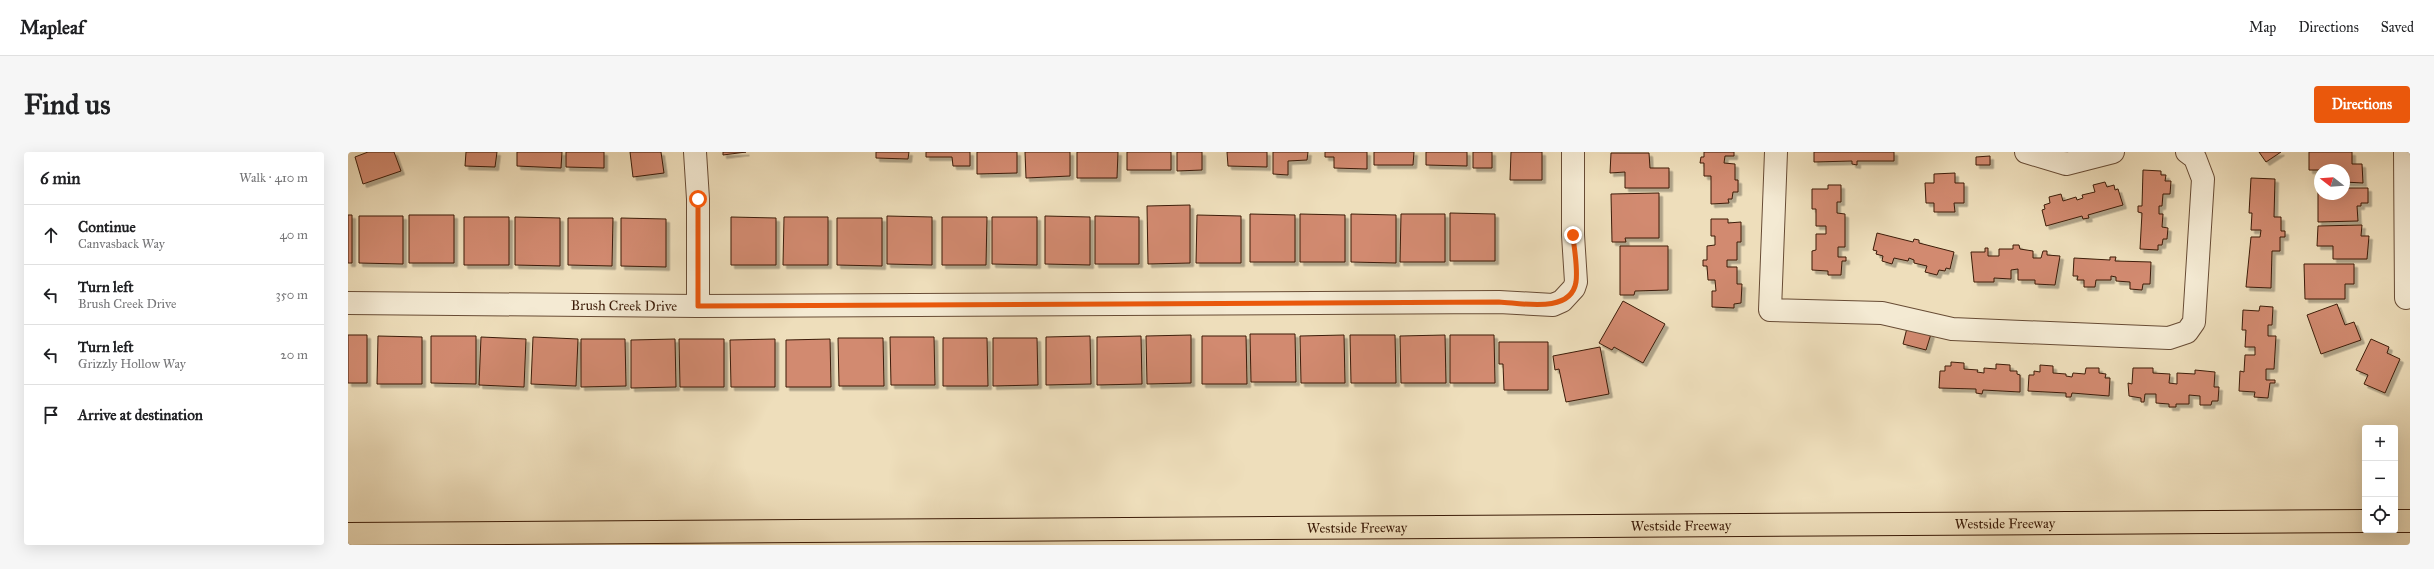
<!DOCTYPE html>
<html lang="en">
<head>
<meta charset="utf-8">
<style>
  body { margin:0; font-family:"IM FELL Great Primer",serif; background:#f6f6f6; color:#202124 }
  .controls { position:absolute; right:12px; bottom:12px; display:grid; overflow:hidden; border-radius:4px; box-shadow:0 4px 16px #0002 }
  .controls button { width:36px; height:36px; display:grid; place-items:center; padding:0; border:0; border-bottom:1px solid #e0e0e0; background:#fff; color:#202124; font:20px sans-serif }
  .compass { position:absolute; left:1966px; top:12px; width:36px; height:36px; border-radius:50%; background:#fff; box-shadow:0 4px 16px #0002; rotate:287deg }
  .stop { position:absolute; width:12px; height:12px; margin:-9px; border:3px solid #ea580c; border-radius:50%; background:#fff }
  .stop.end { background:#ea580c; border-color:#fff; box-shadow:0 1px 4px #0008 }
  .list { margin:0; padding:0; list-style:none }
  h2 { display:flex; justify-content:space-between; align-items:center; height:52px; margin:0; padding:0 16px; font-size:17px }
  h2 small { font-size:13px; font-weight:400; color:#757577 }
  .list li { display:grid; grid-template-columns:26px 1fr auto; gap:12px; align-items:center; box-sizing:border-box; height:60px; padding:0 16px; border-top:1px solid #e0e0e0 }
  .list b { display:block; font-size:15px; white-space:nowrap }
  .list p { margin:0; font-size:13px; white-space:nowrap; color:#757577 }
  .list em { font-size:13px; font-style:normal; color:#757577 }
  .icon { flex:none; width:22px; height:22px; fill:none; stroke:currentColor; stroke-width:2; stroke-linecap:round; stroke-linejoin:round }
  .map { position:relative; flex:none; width:2062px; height:393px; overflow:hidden; border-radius:4px }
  header { display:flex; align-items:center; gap:24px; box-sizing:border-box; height:56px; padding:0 20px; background:#fff; border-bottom:1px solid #e0e0e0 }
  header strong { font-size:19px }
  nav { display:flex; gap:22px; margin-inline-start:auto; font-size:14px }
  .intro { display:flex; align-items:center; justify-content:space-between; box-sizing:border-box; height:96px; padding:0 24px }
  h1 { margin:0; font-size:28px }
  .button { padding:10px 18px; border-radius:4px; background:#ea580c; color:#fff; font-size:14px; font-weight:700 }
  main { display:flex; gap:24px; padding:0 24px }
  aside { flex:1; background:#fff; border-radius:4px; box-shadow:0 4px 16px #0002 }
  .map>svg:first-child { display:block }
</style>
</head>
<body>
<header>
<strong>Mapleaf</strong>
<nav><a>Map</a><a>Directions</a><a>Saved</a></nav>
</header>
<div class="intro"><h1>Find us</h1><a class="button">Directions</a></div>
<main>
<aside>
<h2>6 min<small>Walk · 410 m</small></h2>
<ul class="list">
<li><svg class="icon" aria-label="ahead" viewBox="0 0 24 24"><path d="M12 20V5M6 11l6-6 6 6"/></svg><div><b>Continue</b><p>Canvasback Way</p></div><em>40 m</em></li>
<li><svg class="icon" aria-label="left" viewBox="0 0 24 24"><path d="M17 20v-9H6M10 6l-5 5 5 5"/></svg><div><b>Turn left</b><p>Brush Creek Drive</p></div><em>350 m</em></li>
<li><svg class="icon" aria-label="left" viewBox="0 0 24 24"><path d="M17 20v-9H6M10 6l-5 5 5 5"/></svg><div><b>Turn left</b><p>Grizzly Hollow Way</p></div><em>20 m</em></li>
<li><svg class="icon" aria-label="arrive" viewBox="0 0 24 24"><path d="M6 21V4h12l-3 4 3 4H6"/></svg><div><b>Arrive at destination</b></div></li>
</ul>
</aside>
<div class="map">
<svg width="2062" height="393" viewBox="0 0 2062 393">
  <defs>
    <filter id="shadow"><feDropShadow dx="3.5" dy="3.5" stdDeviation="0" flood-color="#0004"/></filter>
  </defs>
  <rect width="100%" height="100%" fill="#eedebb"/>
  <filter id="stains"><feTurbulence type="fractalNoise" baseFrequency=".005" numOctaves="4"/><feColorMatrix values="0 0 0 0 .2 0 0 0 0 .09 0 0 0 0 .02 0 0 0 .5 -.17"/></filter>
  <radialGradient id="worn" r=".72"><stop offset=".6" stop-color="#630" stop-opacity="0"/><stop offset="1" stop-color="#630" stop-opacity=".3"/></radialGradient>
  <path fill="#d28a70" stroke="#3c1c08" filter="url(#shadow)" d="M 20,0 L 46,0 L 53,19 L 15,32 L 7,5 Z
    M 118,0 L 149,0 L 147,15 L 117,14 Z
    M 169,0 L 214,0 L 213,16 L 169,14 Z
    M 218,0 L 256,0 L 256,16 L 218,15 Z
    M 282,0 L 313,0 L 316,21 L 285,25 Z
    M 375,0 L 398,0 L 375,3 Z
    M 528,0 L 561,0 L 560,7 L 528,6 Z
    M 578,0 L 622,0 L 622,14 L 605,14 L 604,5 L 578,5 Z
    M 629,0 L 669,0 L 669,21 L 629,22 Z
    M 677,0 L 722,0 L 722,24 L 678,26 Z
    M 729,0 L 770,0 L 769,26 L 729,26 Z
    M 779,0 L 823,0 L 823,18 L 779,18 Z
    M 829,0 L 854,0 L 854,18 L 829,19 Z
    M 879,0 L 919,0 L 919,15 L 880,14 Z
    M 925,0 L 960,0 L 959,8 L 940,9 L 940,23 L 925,22 Z
    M 977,0 L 1019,0 L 1019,17 L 986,16 L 986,5 L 977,5 Z
    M 1026,0 L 1066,0 L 1065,13 L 1026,13 Z
    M 1078,0 L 1119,0 L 1119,14 L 1078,13 Z
    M 1125,0 L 1144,0 L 1144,16 L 1125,16 Z
    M 1163,0 L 1194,0 L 1194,28 L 1162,28 Z
    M 1356,0 L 1386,0 L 1386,4 L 1377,4 L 1376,11 L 1387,12 L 1387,28 L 1390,28 L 1390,40 L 1385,40 L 1384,47 L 1380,47 L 1381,51 L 1363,52 L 1363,24 L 1356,24 L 1356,11 L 1352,11 L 1353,5 L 1356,5 Z
    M 1466,0 L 1546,0 L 1546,9 L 1509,9 L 1509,13 L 1504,12 L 1504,9 L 1466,10 Z
    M 1911,0 L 1933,0 L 1918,10 Z
    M 1961,0 L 2004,0 L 2004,12 L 2014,12 L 2015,31 L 1996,30 L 1996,18 L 1961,18 Z
    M 1263,1 L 1301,1 L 1302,16 L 1321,16 L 1321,36 L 1277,36 L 1277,20 L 1262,21 Z
    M 1642,4 L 1642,13 L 1628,13 L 1628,5 Z
    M 1795,18 L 1813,19 L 1813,23 L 1818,23 L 1817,29 L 1823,29 L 1822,42 L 1815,42 L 1814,54 L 1811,54 L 1811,62 L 1815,62 L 1814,75 L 1820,76 L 1819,87 L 1815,87 L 1814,93 L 1810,93 L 1810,98 L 1792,97 L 1794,61 L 1790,60 L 1790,54 L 1794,54 Z
    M 1607,21 L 1607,31 L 1616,31 L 1616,51 L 1606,51 L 1607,60 L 1586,60 L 1586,51 L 1578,51 L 1577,31 L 1586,31 L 1586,22 Z
    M 1903,26 L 1927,27 L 1926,65 L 1933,65 L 1933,79 L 1937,79 L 1937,85 L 1932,85 L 1932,99 L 1924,99 L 1923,136 L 1898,135 L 1903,85 L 1912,85 L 1913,78 L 1903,78 L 1904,61 L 1901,61 Z
    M 1757,30 L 1759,35 L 1766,33 L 1767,38 L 1770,37 L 1775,53 L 1740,63 L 1741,66 L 1735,67 L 1734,64 L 1698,74 L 1694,58 L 1697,57 L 1696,53 L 1702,51 L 1701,45 L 1713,42 L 1715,49 L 1728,45 L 1729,48 L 1735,46 L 1734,43 L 1747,40 L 1745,33 Z
    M 1480,33 L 1493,33 L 1493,50 L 1489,50 L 1489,61 L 1497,62 L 1497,95 L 1490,95 L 1490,105 L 1498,105 L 1498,109 L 1494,109 L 1493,123 L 1480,123 L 1480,119 L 1464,118 L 1464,99 L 1468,98 L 1468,82 L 1478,82 L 1478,74 L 1468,74 L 1468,57 L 1464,57 L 1464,37 L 1480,37 Z
    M 1970,36 L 1972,36 L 1972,42 L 1996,42 L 1996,36 L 2020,36 L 2020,51 L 2013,51 L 2013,54 L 2009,54 L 2010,69 L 1970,70 Z
    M 1311,41 L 1311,86 L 1277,86 L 1278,90 L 1264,90 L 1263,42 Z
    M 842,53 L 842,111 L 800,112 L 799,54 Z
    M 1102,61 L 1147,62 L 1147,109 L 1102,109 Z
    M 902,62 L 947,63 L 947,110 L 902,110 Z
    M 952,62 L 997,63 L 997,110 L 952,110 Z
    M 1003,62 L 1048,63 L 1048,111 L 1003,110 Z
    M 1053,62 L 1097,62 L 1097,110 L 1052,110 Z
    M 0,63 L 4,63 L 4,111 L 0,111 Z
    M 61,63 L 106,63 L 106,111 L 61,111 Z
    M 849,63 L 893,64 L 893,111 L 848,111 Z
    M 11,64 L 55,64 L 55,112 L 11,111 Z
    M 539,64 L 584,65 L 584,113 L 539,112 Z
    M 697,64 L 742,65 L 742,113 L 697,112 Z
    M 747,64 L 791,65 L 791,112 L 747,112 Z
    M 116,65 L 161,65 L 161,113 L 116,113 Z
    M 167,65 L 212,66 L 212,114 L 167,113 Z
    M 383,65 L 428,66 L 428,113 L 383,113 Z
    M 436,65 L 480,65 L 480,113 L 435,113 Z
    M 594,65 L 639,65 L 638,113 L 594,113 Z
    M 644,65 L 689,65 L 689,113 L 644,112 Z
    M 220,66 L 265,66 L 264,114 L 220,113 Z
    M 273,66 L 318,67 L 318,115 L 273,114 Z
    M 489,66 L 534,66 L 534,114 L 489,113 Z
    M 1363,67 L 1380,67 L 1380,71 L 1393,70 L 1393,90 L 1389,90 L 1389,108 L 1379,108 L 1379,115 L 1389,115 L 1389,132 L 1394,132 L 1393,151 L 1386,152 L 1386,156 L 1364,155 L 1364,139 L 1368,139 L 1367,128 L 1360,128 L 1359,114 L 1355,114 L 1355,108 L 1359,108 L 1359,94 L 1367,93 L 1367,84 L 1363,84 Z
    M 2014,73 L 2013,84 L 2021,84 L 2019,107 L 1985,107 L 1985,94 L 1969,94 L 1970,74 Z
    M 1529,81 L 1565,90 L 1566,87 L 1571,88 L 1571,91 L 1606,100 L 1602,117 L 1598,116 L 1597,119 L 1591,118 L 1589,123 L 1577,120 L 1579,114 L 1566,111 L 1566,108 L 1561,106 L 1560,109 L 1546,106 L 1544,112 L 1534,109 L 1535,104 L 1528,102 L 1529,99 L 1525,98 Z
    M 1665,93 L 1671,93 L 1672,97 L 1685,99 L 1685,106 L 1693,106 L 1695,99 L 1699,99 L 1699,103 L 1712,104 L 1707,133 L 1687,132 L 1687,128 L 1670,128 L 1670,117 L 1663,118 L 1663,127 L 1646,126 L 1646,130 L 1626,130 L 1623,100 L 1637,100 L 1637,96 L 1640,96 L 1640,104 L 1651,104 L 1651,97 L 1665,97 Z
    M 1272,94 L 1320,94 L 1320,138 L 1287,139 L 1286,143 L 1272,143 Z
    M 1762,105 L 1768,105 L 1767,109 L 1803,110 L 1802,132 L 1795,132 L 1794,138 L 1782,137 L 1782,130 L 1768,129 L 1768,125 L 1763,124 L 1763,128 L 1748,128 L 1747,135 L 1736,135 L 1736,128 L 1729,128 L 1730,124 L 1725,124 L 1726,106 L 1762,108 Z
    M 1956,112 L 2006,112 L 2006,132 L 1997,132 L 1997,147 L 1957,147 Z
    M 1275,149 L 1317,172 L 1295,211 L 1266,195 L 1264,198 L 1251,191 Z
    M 1989,152 L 1997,173 L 2006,170 L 2013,188 L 1973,202 L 1959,163 Z
    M 1912,154 L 1925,155 L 1924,173 L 1920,173 L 1920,184 L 1928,184 L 1926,217 L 1918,217 L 1918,228 L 1927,228 L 1927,231 L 1922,231 L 1920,246 L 1906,245 L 1907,240 L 1891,239 L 1892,219 L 1896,220 L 1897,203 L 1907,203 L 1907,195 L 1897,195 L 1898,178 L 1894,178 L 1895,158 L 1911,159 Z
    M 1559,176 L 1583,182 L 1578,198 L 1555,192 Z
    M 902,182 L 947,182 L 948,230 L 903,230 Z
    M 0,183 L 19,183 L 19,231 L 0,231 Z
    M 843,183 L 843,231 L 799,232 L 798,184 Z
    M 996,183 L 997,231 L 953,231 L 952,184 Z
    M 1002,183 L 1047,183 L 1048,231 L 1003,231 Z
    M 1097,183 L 1098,231 L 1053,231 L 1052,184 Z
    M 1102,183 L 1146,183 L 1147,231 L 1102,231 Z
    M 30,184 L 74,185 L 74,232 L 29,232 Z
    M 83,184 L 128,184 L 128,232 L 83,231 Z
    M 742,184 L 743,232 L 698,233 L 698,185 Z
    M 793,184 L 794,232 L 749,233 L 749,185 Z
    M 854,184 L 898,184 L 899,232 L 854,232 Z
    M 133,185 L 178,187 L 176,235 L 131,233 Z
    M 185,185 L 230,187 L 228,234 L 183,232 Z
    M 542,185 L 586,185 L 587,233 L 543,233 Z
    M 490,186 L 535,186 L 536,234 L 491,234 Z
    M 595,186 L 639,186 L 640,234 L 595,234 Z
    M 645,186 L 689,186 L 690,233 L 645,234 Z
    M 233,187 L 277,187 L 278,234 L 233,235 Z
    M 327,187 L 328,235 L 283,236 L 283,188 Z
    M 331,187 L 376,187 L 376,235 L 332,235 Z
    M 427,187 L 427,235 L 383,235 L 382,188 Z
    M 482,187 L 483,235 L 438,235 L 438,188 Z
    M 2023,187 L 2041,195 L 2039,201 L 2052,207 L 2037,241 L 2016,232 L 2020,223 L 2008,218 Z
    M 1151,190 L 1200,190 L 1200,238 L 1156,238 L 1155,212 L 1151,212 Z
    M 1252,195 L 1261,242 L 1218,250 L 1211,217 L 1207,218 L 1205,204 Z
    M 1603,210 L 1616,211 L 1616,217 L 1630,218 L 1629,220 L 1636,221 L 1636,216 L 1648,217 L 1648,212 L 1662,213 L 1662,219 L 1669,219 L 1669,222 L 1672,223 L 1672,240 L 1635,238 L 1634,242 L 1628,241 L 1628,237 L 1591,236 L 1592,219 L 1597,219 L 1597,214 L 1603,214 Z
    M 1692,213 L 1705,214 L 1705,221 L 1718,222 L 1718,224 L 1724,225 L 1725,221 L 1737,222 L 1738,216 L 1751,216 L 1751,221 L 1758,222 L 1757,226 L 1762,226 L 1761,244 L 1724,241 L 1723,245 L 1718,245 L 1718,241 L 1680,239 L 1681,223 L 1686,223 L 1686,219 L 1692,220 Z
    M 1785,216 L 1805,216 L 1805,221 L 1822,222 L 1821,231 L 1829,232 L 1829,221 L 1847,222 L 1847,218 L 1867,220 L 1866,235 L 1871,235 L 1870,249 L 1864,249 L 1863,253 L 1852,253 L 1852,244 L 1841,243 L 1841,252 L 1828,252 L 1828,255 L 1821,255 L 1821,252 L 1808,251 L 1808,242 L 1797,242 L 1796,250 L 1793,250 L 1793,246 L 1781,244 L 1780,231 L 1784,232 Z"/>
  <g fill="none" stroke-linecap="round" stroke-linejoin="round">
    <defs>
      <g id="minor">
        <path d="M 347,0 L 350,47 L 350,154"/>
        <path d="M 1428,0 L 1422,158 L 1534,161 L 1604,177 L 1821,186 L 1839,180 L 1846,170 L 1855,27 L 1847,6 L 1839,0"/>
        <path d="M 1678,0 L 1718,12 L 1765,0"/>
        <path d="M 2057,0 L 2058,146"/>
        <path id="s1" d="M 0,151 L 350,154 L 1151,150 L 1205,153 L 1214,149 L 1226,136 L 1228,130 L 1225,83 L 1225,0"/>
      </g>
      <g id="highway">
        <path d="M 2047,369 L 2062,369"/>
        <path id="s2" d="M 0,382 L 2017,369"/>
      </g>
    </defs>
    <use href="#minor" stroke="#684c35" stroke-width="24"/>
    <use href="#highway" stroke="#3c1c08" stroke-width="24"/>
    <use href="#minor" stroke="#f4ead3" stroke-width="22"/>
    <use href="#highway" stroke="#eedebb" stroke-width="22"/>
  </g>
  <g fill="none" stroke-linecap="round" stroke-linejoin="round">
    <path stroke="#ea580c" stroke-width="5" d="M 350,47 L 350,154 L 1151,150 C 1174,151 1223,162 1228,130 C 1230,115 1226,97 1225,83"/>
  </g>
  <g text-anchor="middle" stroke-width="3.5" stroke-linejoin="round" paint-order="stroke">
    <g font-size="14" fill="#3c1c08" stroke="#f4ead3">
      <text dy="5" stroke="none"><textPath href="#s1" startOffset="276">Brush Creek Drive</textPath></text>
      <text dy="5" stroke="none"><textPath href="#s2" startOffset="1657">Westside Freeway</textPath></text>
      <text dy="5" stroke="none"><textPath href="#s2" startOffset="1333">Westside Freeway</textPath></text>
      <text dy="5" stroke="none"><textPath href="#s2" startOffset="1009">Westside Freeway</textPath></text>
    </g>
  </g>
  <rect width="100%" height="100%" filter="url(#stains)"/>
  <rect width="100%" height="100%" fill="url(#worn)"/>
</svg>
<div class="controls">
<button>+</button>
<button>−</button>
<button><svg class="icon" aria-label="locate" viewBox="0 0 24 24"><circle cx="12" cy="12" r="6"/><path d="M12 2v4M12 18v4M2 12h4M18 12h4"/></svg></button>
</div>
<svg class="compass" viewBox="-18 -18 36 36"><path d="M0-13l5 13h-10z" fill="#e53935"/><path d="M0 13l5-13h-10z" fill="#757577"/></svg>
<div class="stop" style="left:350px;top:47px"></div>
<div class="stop end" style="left:1225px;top:83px"></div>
</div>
</main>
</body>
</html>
